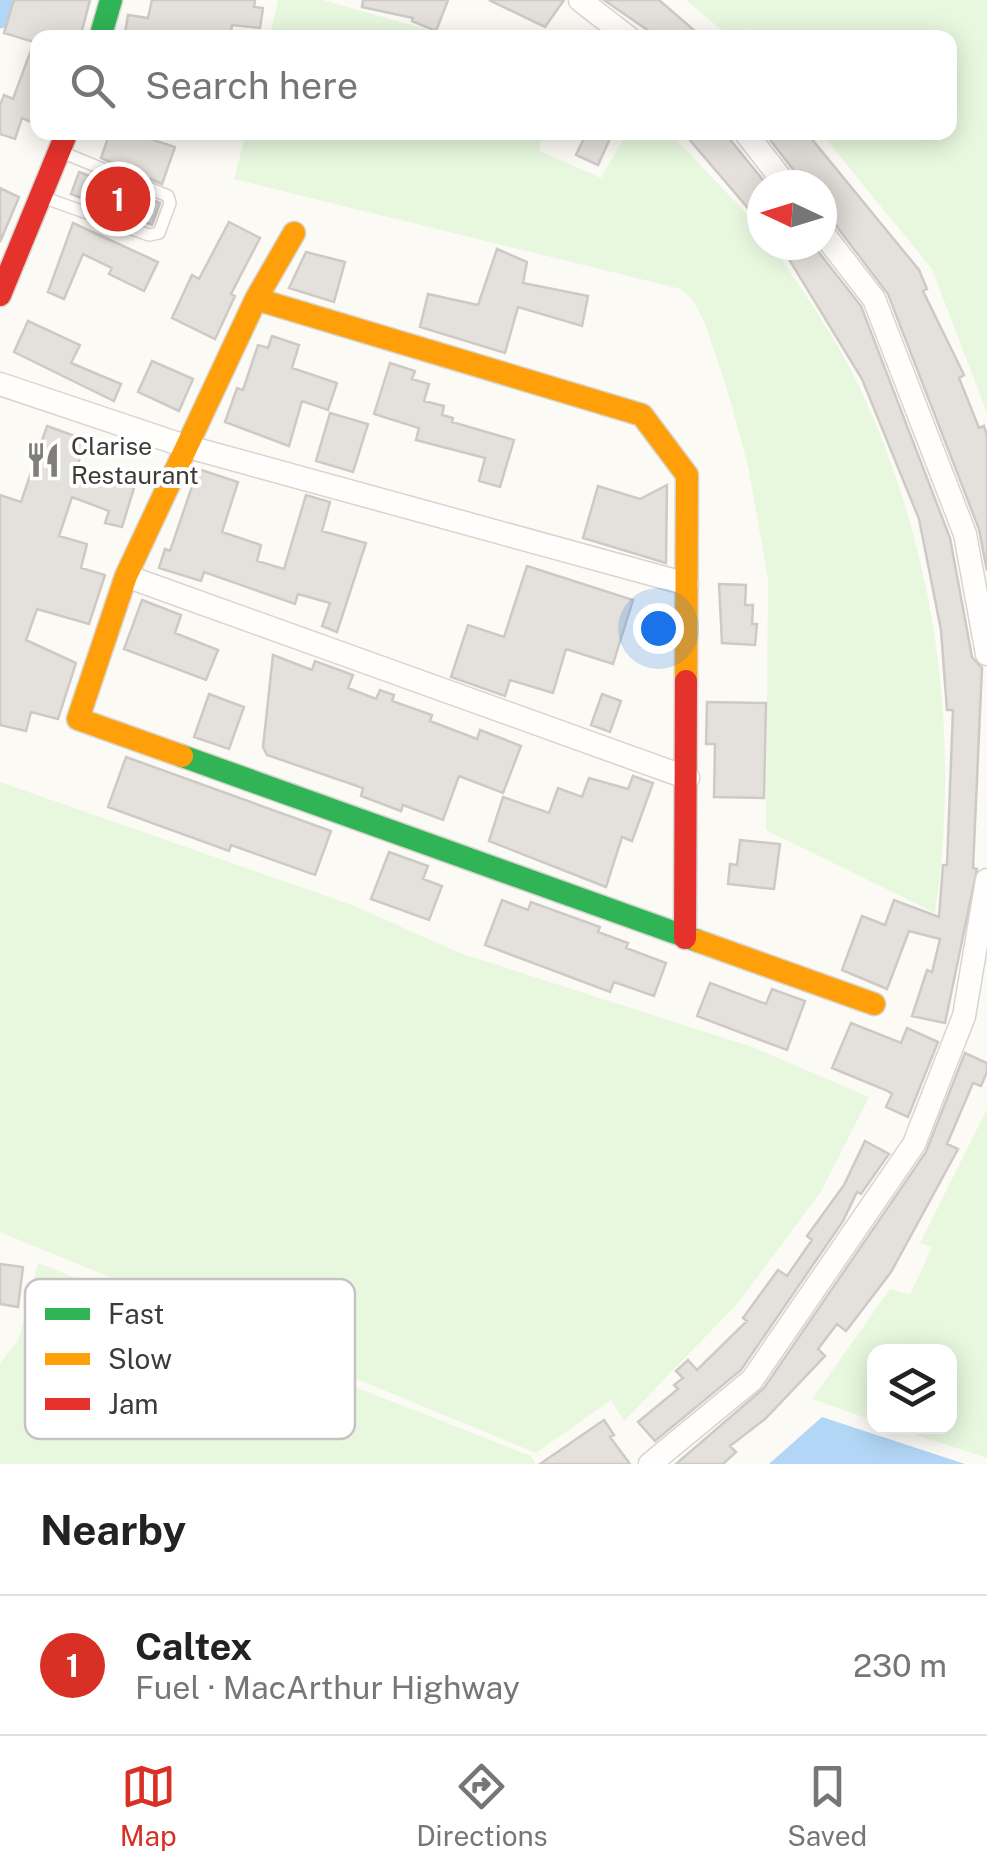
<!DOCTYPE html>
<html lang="en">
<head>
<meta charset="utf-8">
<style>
  body { margin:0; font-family:"Public Sans",sans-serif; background:#f2f2f2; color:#222 }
  .controls { position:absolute; right:30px; bottom:30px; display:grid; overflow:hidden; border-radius:20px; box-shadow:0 5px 25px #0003 }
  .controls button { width:90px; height:90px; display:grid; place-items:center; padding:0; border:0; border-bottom:2px solid #e0e0e0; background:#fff; color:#222; font:50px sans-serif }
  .compass { position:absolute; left:747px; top:170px; width:90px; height:90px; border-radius:50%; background:#fff; box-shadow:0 5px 25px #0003; rotate:274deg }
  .you { position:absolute; left:658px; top:628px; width:35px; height:35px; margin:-25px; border:8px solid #fff; border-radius:50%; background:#1a73e8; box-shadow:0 0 0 15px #1a73e833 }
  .badge { display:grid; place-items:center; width:65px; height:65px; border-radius:50%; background:#d93025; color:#fff; font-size:32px; font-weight:700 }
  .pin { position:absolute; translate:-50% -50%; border:5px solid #fff; box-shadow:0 2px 10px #0006 }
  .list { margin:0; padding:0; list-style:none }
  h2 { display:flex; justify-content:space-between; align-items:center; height:130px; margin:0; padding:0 40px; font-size:42px }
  h2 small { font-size:32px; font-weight:400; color:#767676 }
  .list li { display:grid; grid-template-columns:65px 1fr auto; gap:30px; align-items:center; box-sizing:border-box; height:140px; padding:0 40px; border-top:2px solid #e0e0e0 }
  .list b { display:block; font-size:38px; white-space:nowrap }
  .list p { margin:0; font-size:32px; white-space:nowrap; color:#767676 }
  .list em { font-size:32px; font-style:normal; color:#767676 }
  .icon { flex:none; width:55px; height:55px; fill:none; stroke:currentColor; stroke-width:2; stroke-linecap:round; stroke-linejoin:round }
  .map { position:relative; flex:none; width:987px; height:1464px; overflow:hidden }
  .search { position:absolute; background:#fff; box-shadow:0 5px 25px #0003; left:30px; right:30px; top:30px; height:110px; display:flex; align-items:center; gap:25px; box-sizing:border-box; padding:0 35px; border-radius:20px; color:#767676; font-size:38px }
  .sheet { height:270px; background:#fff }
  nav { display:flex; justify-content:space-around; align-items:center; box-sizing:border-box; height:140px; border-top:2px solid #e0e0e0; background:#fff; font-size:28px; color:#767676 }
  nav a { display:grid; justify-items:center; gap:5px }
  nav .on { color:#d93025 }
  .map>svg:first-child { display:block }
</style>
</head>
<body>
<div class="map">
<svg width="987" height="1464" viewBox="0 0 987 1464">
  <rect width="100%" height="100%" fill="#fcfaf4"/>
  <path fill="#e8f8df" d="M 278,0 L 323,0 L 454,37 L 270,37 Z
    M 686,0 L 987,0 L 987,413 L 932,269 L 821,133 L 950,132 L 950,38 L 757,38 L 747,28 L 739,37 L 730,37 Z
    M 246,133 L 541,133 L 540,151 L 601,178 L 627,133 L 670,133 L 762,230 L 762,245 L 772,245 C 801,289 833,333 856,380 C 935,543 962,734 935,913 L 766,830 L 768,579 L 748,466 L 727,389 L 704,321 L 694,302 L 681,289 L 234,179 Z
    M 0,782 L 352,905 L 460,953 L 752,1047 L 869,1097 L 822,1190 L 738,1303 L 624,1421 L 611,1400 L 536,1453 L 0,1232 Z
    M 987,1109 L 987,1458 L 892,1427 L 950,1426 L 950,1352 L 874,1352 L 874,1421 L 812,1399 L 890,1289 L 910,1295 L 932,1247 L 920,1243 Z
    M 38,1263 L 531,1456 L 536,1464 L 0,1464 L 0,1363 L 19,1339 Z"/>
  <path fill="#b2d6f6" d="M 822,1417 L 965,1464 L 769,1464 Z"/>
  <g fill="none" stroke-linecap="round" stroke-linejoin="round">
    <path stroke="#b2d6f6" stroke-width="35" d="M 0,11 L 2,0"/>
  </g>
  <path fill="#e4e1dc" stroke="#cdcac6" stroke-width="2.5" d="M 14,0 L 90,0 L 80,38 L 38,38 L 38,125 L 22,118 L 15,139 L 0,134 L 0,105 L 4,95 L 13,99 L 34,42 L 4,33 Z
    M 152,0 L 255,0 L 254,7 L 263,8 L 260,28 L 232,25 L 230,38 L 151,38 L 125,33 L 128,15 L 148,18 Z
    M 363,0 L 448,0 L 436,31 L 412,21 L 413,18 L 362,7 Z
    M 489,0 L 564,0 L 545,27 Z
    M 604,0 L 659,0 L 703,38 L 659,38 Z
    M 110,132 L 129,132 L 175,147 L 162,184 L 101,158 Z
    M 587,132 L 613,132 L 598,165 L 576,155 Z
    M 683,132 L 724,132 L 767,185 L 762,185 L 762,207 L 753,214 Z
    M 764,132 L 806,132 L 919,270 L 927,289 L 923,291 L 964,375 L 959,378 L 979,428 L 984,426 L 987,435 L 987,571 L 979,529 L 888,294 L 834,223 L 822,216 L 822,185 L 809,185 L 799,177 Z
    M 79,172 L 160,203 L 152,225 L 71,194 Z
    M 0,188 L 19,197 L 0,242 Z
    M 229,222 L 260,238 L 231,294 L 235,296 L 215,339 L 172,318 L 192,275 L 199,279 Z
    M 73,223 L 158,262 L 144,291 L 109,274 L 112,268 L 83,254 L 64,299 L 48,292 Z
    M 791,245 L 813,245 L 861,306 L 950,538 L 972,657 L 982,668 L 973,868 L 977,869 L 945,1023 L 912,1016 L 927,970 L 932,972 L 940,939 L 909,931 L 887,989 L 842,970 L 862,916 L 885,925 L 894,900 L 939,917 L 943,865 L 947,865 L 953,710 L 947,710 L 941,630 L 919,519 L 862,379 L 784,251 Z
    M 497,249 L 527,262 L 523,283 L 588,296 L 582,326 L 518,307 L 505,353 L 420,327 L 428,294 L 478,305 Z
    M 306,252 L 345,262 L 334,302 L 289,288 Z
    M 28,321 L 80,345 L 71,363 L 121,384 L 114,401 L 14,352 Z
    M 272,336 L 299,345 L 292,368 L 337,383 L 328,410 L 302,401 L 289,446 L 225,422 L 237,388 L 243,390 L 258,345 L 268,348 Z
    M 152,361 L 193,379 L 179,411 L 138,392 Z
    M 390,363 L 415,371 L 412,379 L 429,384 L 424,401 L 444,406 L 442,415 L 453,418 L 452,422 L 514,440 L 500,487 L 479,481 L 485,458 L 416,440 L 419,428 L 374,414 Z
    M 330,413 L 368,424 L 353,472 L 316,461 Z
    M 47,426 L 86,440 L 76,469 L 134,488 L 122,527 L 105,523 L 109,511 L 72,497 L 59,536 L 87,544 L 81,568 L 105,575 L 89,624 L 37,609 L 26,640 L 76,663 L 58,719 L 31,712 L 26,731 L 0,725 L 0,495 L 21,502 Z
    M 198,469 L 238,482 L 222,532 L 261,545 L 257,561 L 284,569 L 306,495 L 330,502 L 322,531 L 366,543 L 337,632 L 322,626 L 330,603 L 298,594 L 295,604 L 204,572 L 201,581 L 159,568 L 165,549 L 170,551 Z
    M 667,485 L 666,563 L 583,538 L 598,486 L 640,499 Z
    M 527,566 L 633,600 L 613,664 L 566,649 L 553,693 L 510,680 L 505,696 L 451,677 L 468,625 L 504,637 Z
    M 719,584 L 746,585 L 745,605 L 753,605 L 752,624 L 757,624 L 755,645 L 722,643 Z
    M 142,600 L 181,615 L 175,633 L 218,650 L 206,680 L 124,649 Z
    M 273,655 L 312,670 L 315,661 L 353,675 L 348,688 L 376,699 L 380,690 L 394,695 L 392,701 L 432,715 L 430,721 L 477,739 L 480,730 L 521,746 L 503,793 L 459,776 L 443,820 L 403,805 L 401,811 L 361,796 L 363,788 L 267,755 L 263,747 Z
    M 209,694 L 244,707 L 229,749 L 194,737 Z
    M 602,694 L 621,701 L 610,732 L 591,725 Z
    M 707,702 L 766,703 L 764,798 L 714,797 L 715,744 L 706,744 Z
    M 126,757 L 331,831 L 315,875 L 231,845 L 229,851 L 108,807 Z
    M 633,776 L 653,783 L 632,841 L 622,837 L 606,887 L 489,841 L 503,797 L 549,813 L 558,788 L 582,797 L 589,778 L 628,789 Z
    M 740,840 L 780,844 L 774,889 L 728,884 L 730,864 L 737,865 Z
    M 389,852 L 428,866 L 423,879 L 442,886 L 429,920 L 371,899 Z
    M 502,900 L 528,910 L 531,902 L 600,927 L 598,932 L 628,943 L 626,948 L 666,963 L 654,996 L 614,982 L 610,992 L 485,945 Z
    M 710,983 L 766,1004 L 772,989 L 805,1001 L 787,1050 L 697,1016 Z
    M 851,1023 L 901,1043 L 907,1028 L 938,1042 L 908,1117 L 886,1107 L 892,1094 L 888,1091 L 832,1068 Z
    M 965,1053 L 987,1063 L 987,1072 L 981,1086 L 973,1083 L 947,1144 L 958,1149 L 891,1272 L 846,1331 L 837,1324 L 818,1349 L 825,1356 L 765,1419 L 730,1446 L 736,1452 L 723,1464 L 676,1464 L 764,1388 L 926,1152 Z
    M 865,1141 L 889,1154 L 861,1194 L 857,1192 L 843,1221 L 741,1370 L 655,1441 L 638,1422 L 678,1389 L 674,1385 L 683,1378 L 676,1371 L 688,1360 L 697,1370 L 747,1321 L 743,1318 L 778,1270 L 787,1276 L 812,1240 L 807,1236 L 844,1185 Z
    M 0,1264 L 23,1267 L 18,1307 L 0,1304 Z
    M 604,1420 L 614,1435 L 610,1437 L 630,1464 L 540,1464 Z"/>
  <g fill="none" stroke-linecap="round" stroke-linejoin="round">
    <defs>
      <path id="lane" d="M 45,198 L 149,235 L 159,233 L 170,203 L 168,196 L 64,153"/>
      <path id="street" d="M 580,0 L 629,38
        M 745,132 L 786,185
        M 822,232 L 874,299 L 965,534 L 987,654
        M 0,384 L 185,446 L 687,584
        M 126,576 L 688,778
        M 650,1464 L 752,1380 L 914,1144 L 964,1016 L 987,880"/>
      <path id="fast" d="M 100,38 L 111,0
        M 182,756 L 698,941"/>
      <path id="slow" d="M 256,299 L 642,415 L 687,475 L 686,681
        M 182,756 L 78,719 L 126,576 L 256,299 L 294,233
        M 698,941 L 874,1004"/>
      <path id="jam" d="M 0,295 L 67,132
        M 685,938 L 686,681"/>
    </defs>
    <use href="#lane" stroke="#d7d5d0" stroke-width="14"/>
    <use href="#street" stroke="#d7d5d0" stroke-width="25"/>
    <use href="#fast" stroke="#d7d5d0" stroke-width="25"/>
    <use href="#slow" stroke="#d7d5d0" stroke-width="25"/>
    <use href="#jam" stroke="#d7d5d0" stroke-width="25"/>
    <use href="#lane" stroke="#fffefd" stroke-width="11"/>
    <use href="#street" stroke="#fffefd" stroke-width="22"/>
    <use href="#fast" stroke="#30b455" stroke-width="22"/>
    <use href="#slow" stroke="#ff9f0a" stroke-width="22"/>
    <use href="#jam" stroke="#e5322d" stroke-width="22"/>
  </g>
  <defs>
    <symbol id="restaurant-bare" viewBox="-9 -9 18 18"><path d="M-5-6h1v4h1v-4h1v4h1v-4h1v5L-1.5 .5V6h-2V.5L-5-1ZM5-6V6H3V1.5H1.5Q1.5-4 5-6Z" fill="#807e79" stroke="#fff" stroke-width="2.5" paint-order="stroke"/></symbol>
  </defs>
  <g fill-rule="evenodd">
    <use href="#restaurant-bare" x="18" y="435" width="50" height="50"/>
  </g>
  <g text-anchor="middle" stroke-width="8" stroke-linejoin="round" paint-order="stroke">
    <g font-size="25" fill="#3d3b37" stroke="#fff" text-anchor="start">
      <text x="71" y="455">Clarise<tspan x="71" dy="29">Restaurant</tspan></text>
    </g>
  </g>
  <rect x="25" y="1279" width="330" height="160" rx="15" fill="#fff" stroke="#c5c4c3" stroke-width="2.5"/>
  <rect x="45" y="1308" width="45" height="12" fill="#30b455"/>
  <rect x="45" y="1353" width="45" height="12" fill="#ff9f0a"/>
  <rect x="45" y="1398" width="45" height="12" fill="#e5322d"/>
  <g font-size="28" fill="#3d3b37">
    <text x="108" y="1324">Fast</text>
    <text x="108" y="1369">Slow</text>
    <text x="108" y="1414">Jam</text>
  </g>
</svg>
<div class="controls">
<button><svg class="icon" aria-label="layers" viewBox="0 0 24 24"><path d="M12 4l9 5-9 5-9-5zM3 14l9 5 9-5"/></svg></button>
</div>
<svg class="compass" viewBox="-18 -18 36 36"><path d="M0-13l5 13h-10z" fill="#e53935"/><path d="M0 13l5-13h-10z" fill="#767676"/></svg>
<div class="you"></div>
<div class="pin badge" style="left:118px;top:199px">1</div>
<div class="search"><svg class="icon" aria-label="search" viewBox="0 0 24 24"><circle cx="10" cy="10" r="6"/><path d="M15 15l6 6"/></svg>Search here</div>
</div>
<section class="sheet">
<h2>Nearby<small></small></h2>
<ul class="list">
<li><span class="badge">1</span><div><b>Caltex</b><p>Fuel · MacArthur Highway</p></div><em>230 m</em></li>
</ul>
</section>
<nav>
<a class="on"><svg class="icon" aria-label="map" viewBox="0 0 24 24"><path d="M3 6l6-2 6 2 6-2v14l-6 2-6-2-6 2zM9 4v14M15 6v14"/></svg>Map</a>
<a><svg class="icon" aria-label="directions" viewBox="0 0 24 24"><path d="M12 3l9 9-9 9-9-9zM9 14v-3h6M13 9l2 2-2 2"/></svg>Directions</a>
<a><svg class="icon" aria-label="saved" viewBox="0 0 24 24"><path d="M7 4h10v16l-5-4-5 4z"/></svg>Saved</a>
</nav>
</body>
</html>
